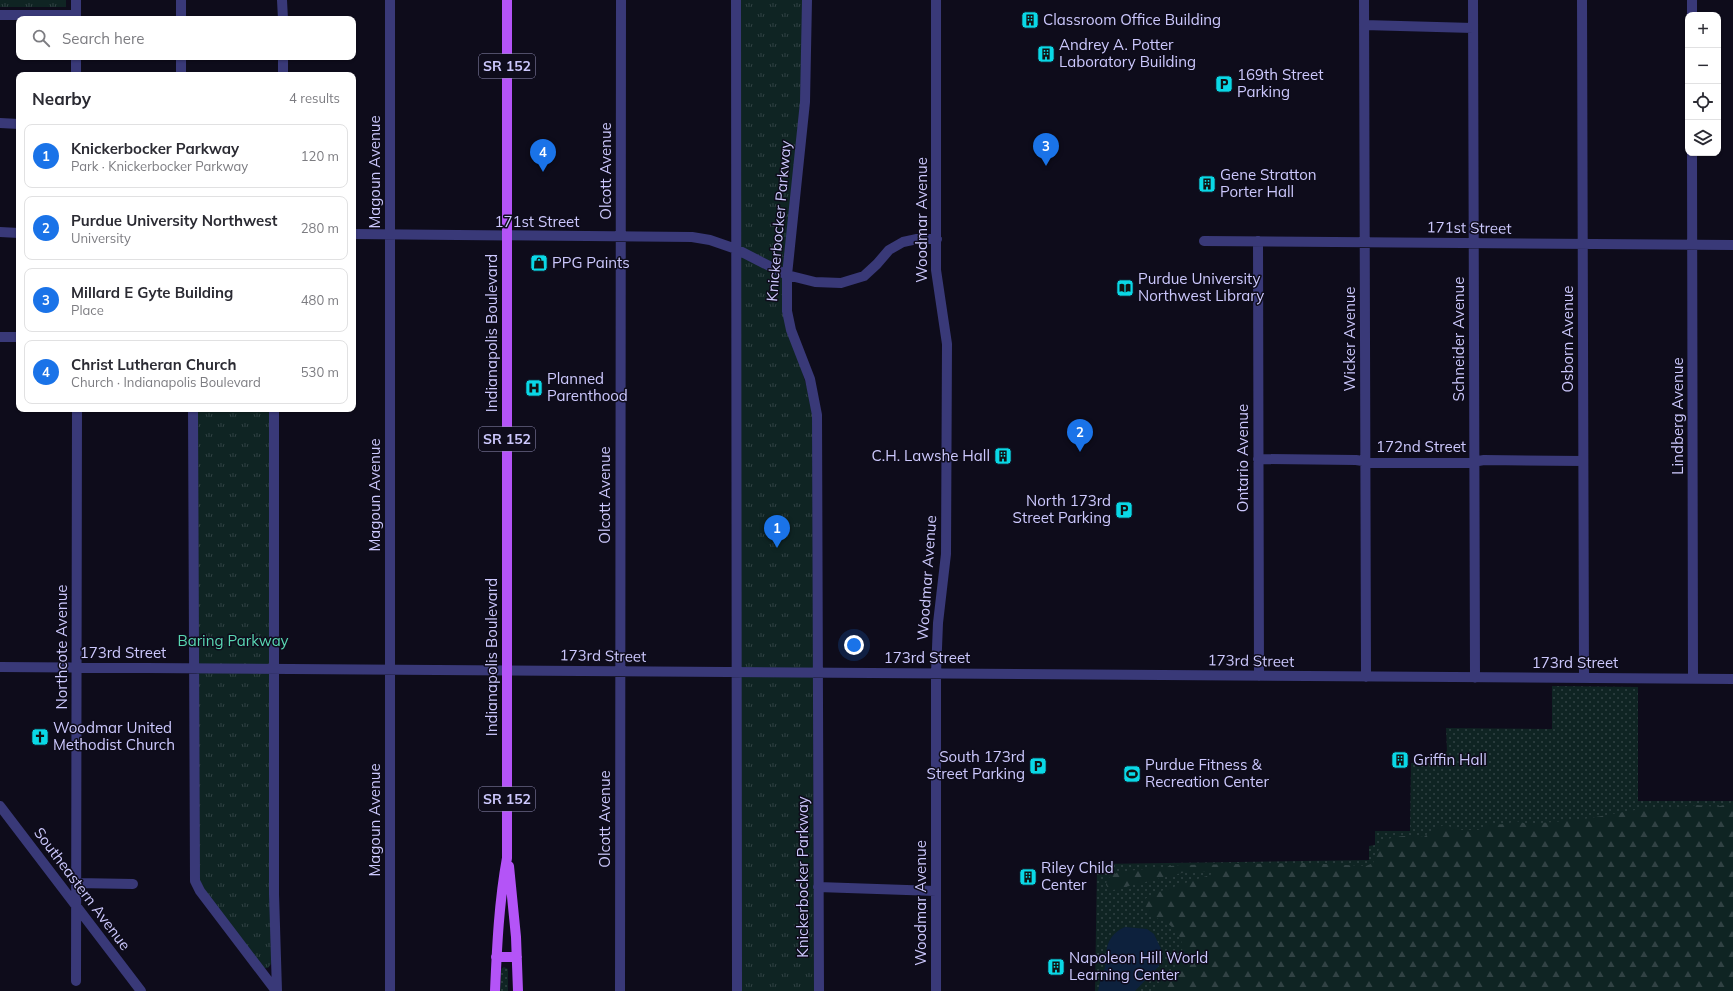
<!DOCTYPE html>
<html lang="en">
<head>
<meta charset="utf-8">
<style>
  body { margin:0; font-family:Mulish,sans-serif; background:#f2f2f3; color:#2b2b33 }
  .controls { position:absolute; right:12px; top:12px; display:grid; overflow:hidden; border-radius:8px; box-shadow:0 1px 3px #0004 }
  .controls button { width:36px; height:36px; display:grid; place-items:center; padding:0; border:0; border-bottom:1px solid #e1e1e2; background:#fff; color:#2b2b33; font:20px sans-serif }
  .you { position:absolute; left:854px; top:645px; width:14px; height:14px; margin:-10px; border:3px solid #fff; border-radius:50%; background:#1a73e8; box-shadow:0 0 0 6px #1a73e833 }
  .badge { display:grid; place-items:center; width:26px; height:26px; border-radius:50%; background:#1a73e8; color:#fff; font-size:13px; font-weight:700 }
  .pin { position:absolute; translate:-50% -33px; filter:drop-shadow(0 1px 2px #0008) }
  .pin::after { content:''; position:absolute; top:21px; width:14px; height:12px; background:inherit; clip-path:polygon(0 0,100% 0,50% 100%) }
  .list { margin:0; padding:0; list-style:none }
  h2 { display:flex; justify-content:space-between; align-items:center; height:52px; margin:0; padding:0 16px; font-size:17px }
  h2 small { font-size:13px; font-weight:400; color:#7c7c81 }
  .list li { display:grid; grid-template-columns:26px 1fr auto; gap:12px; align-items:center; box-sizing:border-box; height:64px; margin:0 8px 8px; padding:0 8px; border:1px solid #e1e1e2; border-radius:8px }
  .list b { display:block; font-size:15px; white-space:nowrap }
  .list p { margin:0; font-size:13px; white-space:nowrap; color:#7c7c81 }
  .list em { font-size:13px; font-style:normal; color:#7c7c81 }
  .icon { flex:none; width:22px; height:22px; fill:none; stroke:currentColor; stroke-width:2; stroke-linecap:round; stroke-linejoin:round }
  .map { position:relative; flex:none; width:1733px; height:991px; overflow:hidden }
  .search { position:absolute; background:#fff; box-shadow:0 1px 3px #0004; left:16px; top:16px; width:340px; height:44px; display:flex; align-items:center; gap:10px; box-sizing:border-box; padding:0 14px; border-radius:8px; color:#7c7c81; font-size:15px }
  .panel { position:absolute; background:#fff; box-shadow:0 1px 3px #0004; left:16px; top:72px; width:340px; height:340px; border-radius:8px }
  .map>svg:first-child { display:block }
</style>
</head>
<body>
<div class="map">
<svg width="1733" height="991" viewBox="0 0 1733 991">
  <defs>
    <pattern id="grass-dots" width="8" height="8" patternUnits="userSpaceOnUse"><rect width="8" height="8" fill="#0f2423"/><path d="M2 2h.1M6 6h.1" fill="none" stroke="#314244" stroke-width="1.8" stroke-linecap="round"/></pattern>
    <pattern id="forest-firs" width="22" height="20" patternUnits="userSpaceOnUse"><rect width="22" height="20" fill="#0f2423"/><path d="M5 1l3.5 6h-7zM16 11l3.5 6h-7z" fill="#314244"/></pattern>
    <pattern id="park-tufts" width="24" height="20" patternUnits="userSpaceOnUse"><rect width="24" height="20" fill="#0f2423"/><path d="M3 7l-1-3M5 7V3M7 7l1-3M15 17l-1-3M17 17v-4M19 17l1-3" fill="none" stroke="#314244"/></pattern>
  </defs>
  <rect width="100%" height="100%" fill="#0e0c1b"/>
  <path fill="url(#grass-dots)" d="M 1552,686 L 1638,687 L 1638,801 L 1733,801 L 1733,991 L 1095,991 L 1097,864 L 1369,860 L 1369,846 L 1375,845 L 1375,831 L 1410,831 L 1411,763 L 1435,763 L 1447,751 L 1446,728 L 1552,729 Z
    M 504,967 L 508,969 L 508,991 L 500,991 L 501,969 Z"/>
  <path fill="url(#forest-firs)" d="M 1733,802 L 1733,991 L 1152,991 C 1171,977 1197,950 1172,927 C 1165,920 1152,918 1145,911 C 1142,908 1143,905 1143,900 L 1158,892 L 1219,872 L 1190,871 L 1113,890 L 1108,888 L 1106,885 L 1107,879 L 1118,872 L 1180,865 L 1305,863 L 1366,866 L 1373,863 C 1376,857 1378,850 1381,845 C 1389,833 1411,836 1424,837 L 1432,830 L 1444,825 L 1462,830 L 1478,830 L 1489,825 L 1506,824 L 1516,821 L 1528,824 L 1579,820 L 1646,808 L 1660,809 L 1697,805 L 1717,807 Z"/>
  <path fill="url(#park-tufts)" d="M 0,0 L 66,0 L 66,7 L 0,7 Z
    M 740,0 L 804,0 L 804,118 L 784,269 L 803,375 L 809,394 L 813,419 L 814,991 L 739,991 Z
    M 195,409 L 270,409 L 271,964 L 268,968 L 263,968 L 198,882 Z"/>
  <path fill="#0d213d" d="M 1125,927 L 1147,929 L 1154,934 L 1161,949 L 1159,966 L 1135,991 L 1098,991 C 1099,983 1103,975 1105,967 C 1106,962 1105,958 1106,954 C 1107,941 1113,932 1125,927 Z"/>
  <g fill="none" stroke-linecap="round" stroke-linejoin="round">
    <path stroke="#393978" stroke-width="10" d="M 76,0 L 76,19
      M 181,0 L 181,19
      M 282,0 L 283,19
      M 736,0 L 737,991
      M 807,0 L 805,102 L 787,275 L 787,311 L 791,330 L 810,379 L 817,415 L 819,991
      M 1364,0 L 1366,677
      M 1473,0 L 1475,678
      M 1582,0 L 1584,678
      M 1692,0 L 1692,15
      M 0,15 L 76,15
      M 1364,25 L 1473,28
      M 76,57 L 76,75
      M 181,57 L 181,75
      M 283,57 L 283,75
      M 0,123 L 19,124
      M 1692,153 L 1693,679
      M 0,232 L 19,233
      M 353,234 L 692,237 L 710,240 L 736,249 L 787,275 L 815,282 L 841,283 L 864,276 L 877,264 L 889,250 L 903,242 L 917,239 L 937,239
      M 1204,241 L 1733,245
      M 1258,241 L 1259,676
      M 0,337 L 19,337
      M 193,409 L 195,881 L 200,891 L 276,991
      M 274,409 L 274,894 L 277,991
      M 1258,459 L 1356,460 L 1376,463 L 1467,463 L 1484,460 L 1583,461
      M 0,667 L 1733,679
      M 0,806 L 141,991
      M 77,883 L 133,884
      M 818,887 L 936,891
      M 76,981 L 77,409
      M 390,991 L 390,0
      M 620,991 L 621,0
      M 936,991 L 936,673 L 938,623 L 946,554 L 947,344 L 936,270 L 936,0"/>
    <path stroke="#b454f7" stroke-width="10" d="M 509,866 L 516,937 L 518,991
      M 496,957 L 517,957
      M 495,991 C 497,946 499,902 507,858 L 507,0"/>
  </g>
  <defs>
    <symbol id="building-square" viewBox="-11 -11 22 22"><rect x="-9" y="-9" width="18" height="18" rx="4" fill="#0ad8e6" stroke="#0e0c1b"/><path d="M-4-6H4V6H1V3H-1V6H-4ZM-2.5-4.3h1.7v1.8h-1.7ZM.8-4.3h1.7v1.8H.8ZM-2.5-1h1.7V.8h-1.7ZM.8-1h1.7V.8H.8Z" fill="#111"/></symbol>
    <symbol id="parking-square" viewBox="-11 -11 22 22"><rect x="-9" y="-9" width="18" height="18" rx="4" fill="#0ad8e6" stroke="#0e0c1b"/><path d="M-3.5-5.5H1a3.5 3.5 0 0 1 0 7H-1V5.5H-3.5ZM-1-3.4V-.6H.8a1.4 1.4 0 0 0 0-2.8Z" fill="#111"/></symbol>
    <symbol id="shop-square" viewBox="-11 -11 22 22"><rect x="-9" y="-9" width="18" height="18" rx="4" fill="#0ad8e6" stroke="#0e0c1b"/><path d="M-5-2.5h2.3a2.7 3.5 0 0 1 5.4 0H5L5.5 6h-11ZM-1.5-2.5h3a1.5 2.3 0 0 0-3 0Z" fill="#111"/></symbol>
    <symbol id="library-square" viewBox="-11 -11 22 22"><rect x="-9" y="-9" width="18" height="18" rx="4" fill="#0ad8e6" stroke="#0e0c1b"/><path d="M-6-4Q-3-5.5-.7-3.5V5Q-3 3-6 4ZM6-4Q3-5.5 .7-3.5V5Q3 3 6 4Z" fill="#111"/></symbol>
    <symbol id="hospital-square" viewBox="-11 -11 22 22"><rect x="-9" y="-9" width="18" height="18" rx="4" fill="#0ad8e6" stroke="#0e0c1b"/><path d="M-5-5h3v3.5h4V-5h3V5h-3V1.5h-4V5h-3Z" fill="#111"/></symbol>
    <symbol id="church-square" viewBox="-11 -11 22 22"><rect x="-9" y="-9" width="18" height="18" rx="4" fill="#0ad8e6" stroke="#0e0c1b"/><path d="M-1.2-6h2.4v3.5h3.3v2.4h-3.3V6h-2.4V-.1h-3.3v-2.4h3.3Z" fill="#111"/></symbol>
    <symbol id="stadium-square" viewBox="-11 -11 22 22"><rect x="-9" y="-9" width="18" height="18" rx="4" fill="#0ad8e6" stroke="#0e0c1b"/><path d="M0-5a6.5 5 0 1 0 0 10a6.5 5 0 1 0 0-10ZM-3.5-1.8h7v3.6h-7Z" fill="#111"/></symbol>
  </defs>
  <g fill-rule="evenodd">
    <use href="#building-square" x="1020" y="10" width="20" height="20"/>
    <use href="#building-square" x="1036" y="44" width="20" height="20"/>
    <use href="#parking-square" x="1214" y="74" width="20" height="20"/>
    <use href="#building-square" x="1197" y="174" width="20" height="20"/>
    <use href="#shop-square" x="529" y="253" width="20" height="20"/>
    <use href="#library-square" x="1115" y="278" width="20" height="20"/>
    <use href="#hospital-square" x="524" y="378" width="20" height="20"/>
    <use href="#building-square" x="993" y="446" width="20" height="20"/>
    <use href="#parking-square" x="1114" y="500" width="20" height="20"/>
    <use href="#church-square" x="30" y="727" width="20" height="20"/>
    <use href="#building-square" x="1390" y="750" width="20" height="20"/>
    <use href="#parking-square" x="1028" y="756" width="20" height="20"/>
    <use href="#stadium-square" x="1122" y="764" width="20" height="20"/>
    <use href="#building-square" x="1018" y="867" width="20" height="20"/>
    <use href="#building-square" x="1046" y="957" width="20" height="20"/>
  </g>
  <g text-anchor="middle" stroke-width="3" stroke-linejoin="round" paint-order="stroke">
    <g fill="#0e0c1b" stroke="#9390b9" stroke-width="1">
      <rect x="479" y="54" width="56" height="24" rx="3"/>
      <rect x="479" y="427" width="56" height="24" rx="3"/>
      <rect x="479" y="787" width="56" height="24" rx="3"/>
    </g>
    <g font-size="14" font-weight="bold" fill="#ccc8fd">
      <text x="507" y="71">SR 152</text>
      <text x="507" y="444">SR 152</text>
      <text x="507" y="804">SR 152</text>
    </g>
    <g font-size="15" fill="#ccc8fd" stroke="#0e0c1b" text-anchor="start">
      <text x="1043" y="25">Classroom Office Building</text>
      <text x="1059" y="50">Andrey A. Potter<tspan x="1059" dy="17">Laboratory Building</tspan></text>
      <text x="1237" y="80">169th Street<tspan x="1237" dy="17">Parking</tspan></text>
      <text x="1220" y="180">Gene Stratton<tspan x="1220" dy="17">Porter Hall</tspan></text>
      <text x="552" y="268">PPG Paints</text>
      <text x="1138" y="284">Purdue University<tspan x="1138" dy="17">Northwest Library</tspan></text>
      <text x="547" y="384">Planned<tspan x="547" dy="17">Parenthood</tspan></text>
      <text x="990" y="461" text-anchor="end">C.H. Lawshe Hall</text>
      <text x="1111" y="506" text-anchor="end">North 173rd<tspan x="1111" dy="17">Street Parking</tspan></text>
      <text x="53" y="733">Woodmar United<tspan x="53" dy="17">Methodist Church</tspan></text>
      <text x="1025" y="762" text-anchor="end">South 173rd<tspan x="1025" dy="17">Street Parking</tspan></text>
      <text x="1413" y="765">Griffin Hall</text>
      <text x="1145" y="770">Purdue Fitness &amp;<tspan x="1145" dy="17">Recreation Center</tspan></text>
      <text x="1041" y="873">Riley Child<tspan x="1041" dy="17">Center</tspan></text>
      <text x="1069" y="963">Napoleon Hill World<tspan x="1069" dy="17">Learning Center</tspan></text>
    </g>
    <g font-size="15" fill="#ccc8fd" stroke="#0e0c1b">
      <text transform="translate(606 171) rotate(-90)" y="5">Olcott Avenue</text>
      <text transform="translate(375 172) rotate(-90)" y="5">Magoun Avenue</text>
      <text transform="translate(922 220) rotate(-90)" y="5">Woodmar Avenue</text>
      <text transform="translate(779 221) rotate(-85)" y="5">Knickerbocker Parkway</text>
      <text x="537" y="227">171st Street</text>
      <text transform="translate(1469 228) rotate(1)" y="5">171st Street</text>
      <text transform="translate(492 333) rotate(-90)" y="5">Indianapolis Boulevard</text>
      <text transform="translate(1350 339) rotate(-90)" y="5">Wicker Avenue</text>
      <text transform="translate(1459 339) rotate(-90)" y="5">Schneider Avenue</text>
      <text transform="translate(1568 339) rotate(-90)" y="5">Osborn Avenue</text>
      <text transform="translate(1678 416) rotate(-90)" y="5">Lindberg Avenue</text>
      <text x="1421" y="452">172nd Street</text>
      <text transform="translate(1243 458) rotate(-90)" y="5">Ontario Avenue</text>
      <text transform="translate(375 495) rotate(-90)" y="5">Magoun Avenue</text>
      <text transform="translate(605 495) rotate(-90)" y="5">Olcott Avenue</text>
      <text transform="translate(927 578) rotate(-86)" y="5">Woodmar Avenue</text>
      <text transform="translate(62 647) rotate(-90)" y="5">Northcote Avenue</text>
      <text x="123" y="658">173rd Street</text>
      <text transform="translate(603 656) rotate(1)" y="5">173rd Street</text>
      <text transform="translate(492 657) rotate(-90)" y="5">Indianapolis Boulevard</text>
      <text x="927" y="663">173rd Street</text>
      <text transform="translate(1251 661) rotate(1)" y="5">173rd Street</text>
      <text x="1575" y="668">173rd Street</text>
      <text transform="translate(605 819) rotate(-90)" y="5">Olcott Avenue</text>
      <text transform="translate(375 820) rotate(-90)" y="5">Magoun Avenue</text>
      <text transform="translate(803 877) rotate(-90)" y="5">Knickerbocker Parkway</text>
      <text transform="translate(82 889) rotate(53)" y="5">Southeastern Avenue</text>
      <text transform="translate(921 903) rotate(-90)" y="5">Woodmar Avenue</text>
    </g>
    <g font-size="15" fill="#59d8b3" stroke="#0e0c1b">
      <text x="233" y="646">Baring Parkway</text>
    </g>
  </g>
</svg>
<div class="controls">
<button>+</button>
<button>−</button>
<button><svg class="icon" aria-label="locate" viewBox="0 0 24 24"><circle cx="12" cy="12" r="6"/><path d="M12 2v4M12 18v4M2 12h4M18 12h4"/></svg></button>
<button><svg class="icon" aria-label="layers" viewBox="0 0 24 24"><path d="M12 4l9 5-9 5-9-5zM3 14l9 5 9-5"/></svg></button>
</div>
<div class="you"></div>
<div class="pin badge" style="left:777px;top:548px">1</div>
<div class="pin badge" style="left:1080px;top:452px">2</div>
<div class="pin badge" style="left:1046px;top:166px">3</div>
<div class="pin badge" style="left:543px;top:172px">4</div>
<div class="search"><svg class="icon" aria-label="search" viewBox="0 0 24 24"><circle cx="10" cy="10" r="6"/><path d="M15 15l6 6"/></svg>Search here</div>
<section class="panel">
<h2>Nearby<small>4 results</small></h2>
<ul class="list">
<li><span class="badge">1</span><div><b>Knickerbocker Parkway</b><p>Park · Knickerbocker Parkway</p></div><em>120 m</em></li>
<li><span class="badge">2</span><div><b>Purdue University Northwest</b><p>University</p></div><em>280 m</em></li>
<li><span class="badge">3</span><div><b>Millard E Gyte Building</b><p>Place</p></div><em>480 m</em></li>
<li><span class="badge">4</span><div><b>Christ Lutheran Church</b><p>Church · Indianapolis Boulevard</p></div><em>530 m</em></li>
</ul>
</section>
</div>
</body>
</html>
